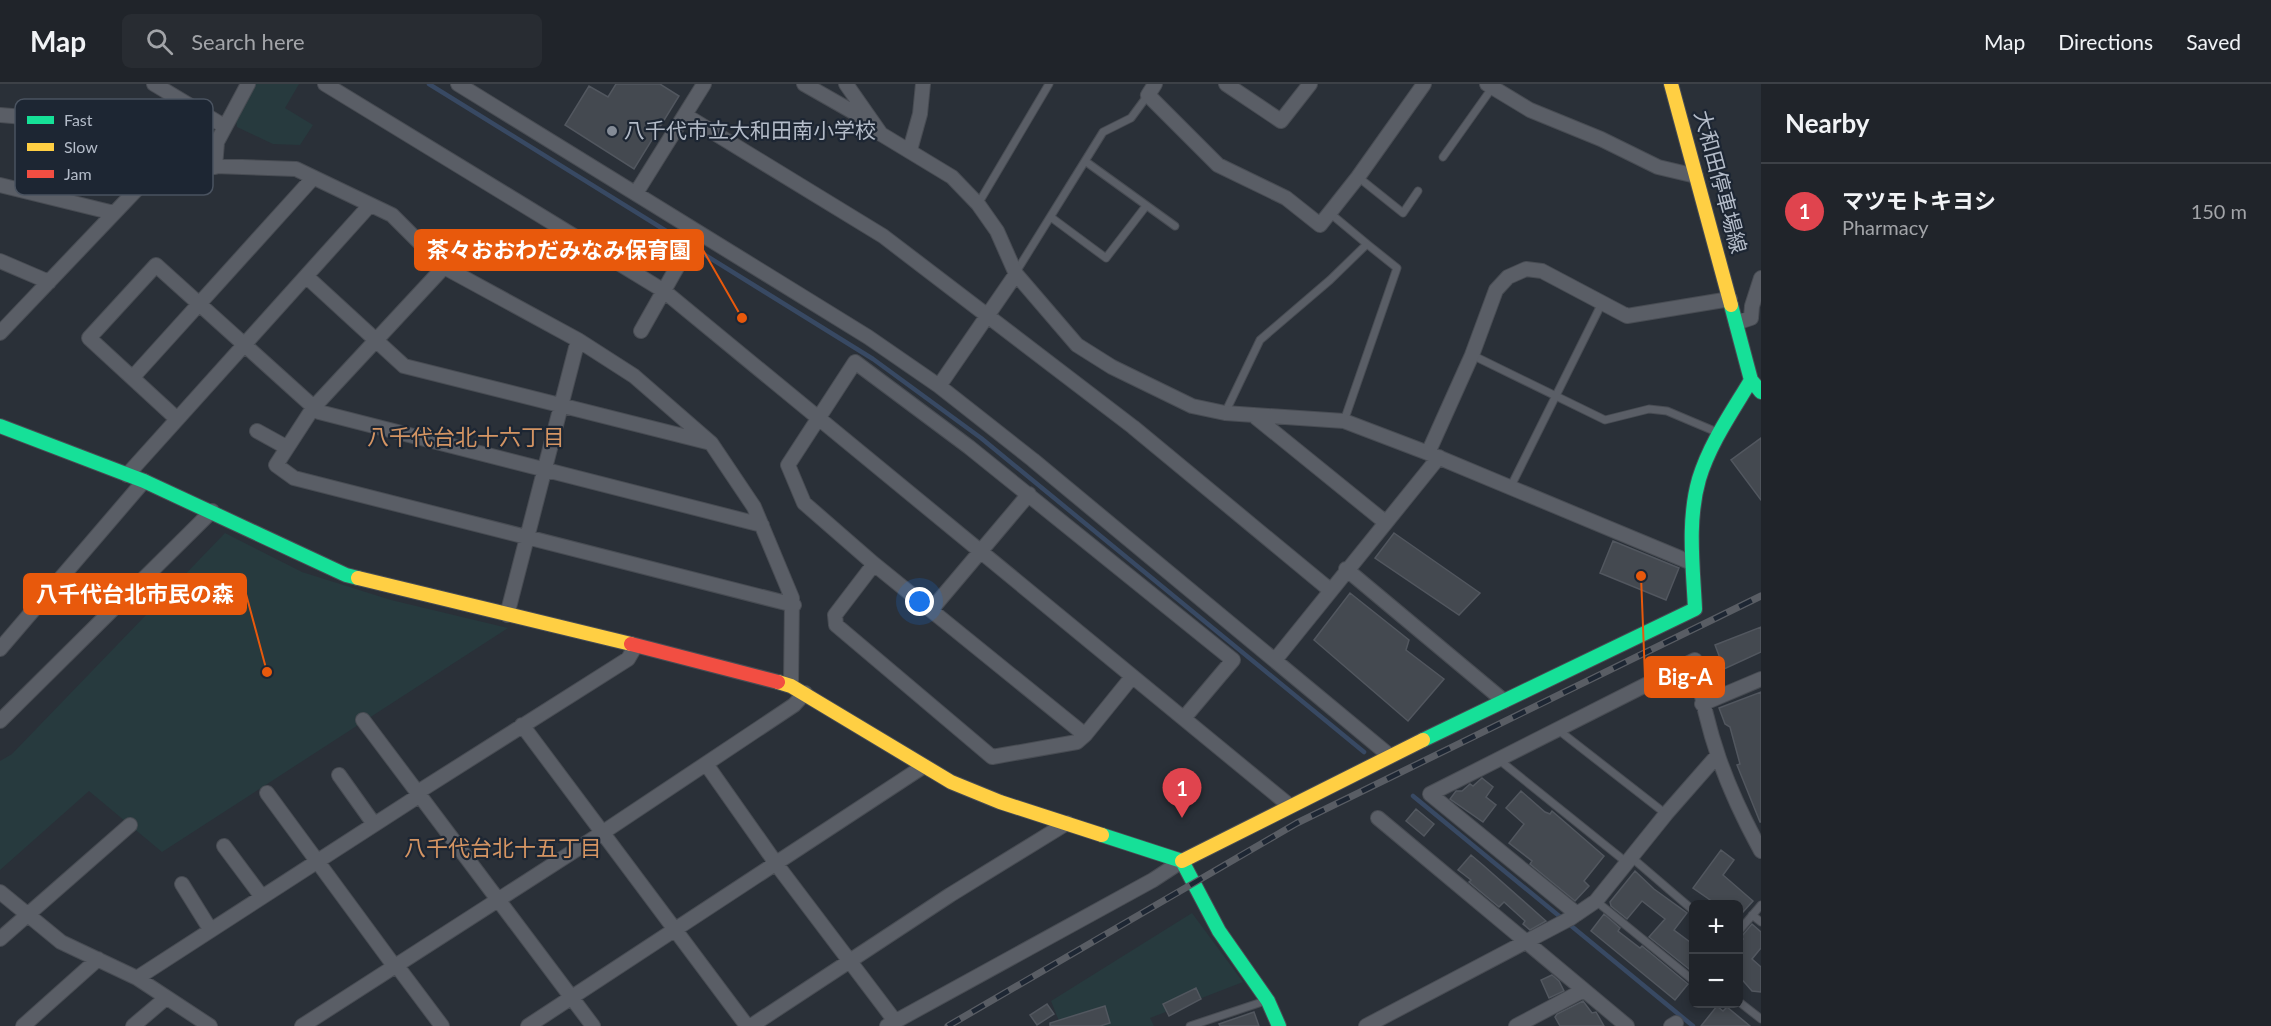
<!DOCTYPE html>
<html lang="en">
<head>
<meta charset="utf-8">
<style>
  body { margin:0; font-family:Lato,"Noto Sans JP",sans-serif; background:#282c32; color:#f1f3f6 }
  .controls { position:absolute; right:18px; bottom:18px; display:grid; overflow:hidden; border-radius:9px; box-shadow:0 3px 9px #0003 }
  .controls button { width:54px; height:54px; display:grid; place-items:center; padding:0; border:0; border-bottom:2px solid #3d4147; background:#20242a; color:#f1f3f6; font:30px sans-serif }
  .you { position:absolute; left:920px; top:518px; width:21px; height:21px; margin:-15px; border:4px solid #fff; border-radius:50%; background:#1a73e8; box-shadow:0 0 0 9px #1a73e833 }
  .badge { display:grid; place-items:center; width:39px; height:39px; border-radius:50%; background:#db2777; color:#fff; font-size:20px; font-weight:700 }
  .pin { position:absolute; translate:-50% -50px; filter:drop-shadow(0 2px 3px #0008) }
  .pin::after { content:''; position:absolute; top:32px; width:21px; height:18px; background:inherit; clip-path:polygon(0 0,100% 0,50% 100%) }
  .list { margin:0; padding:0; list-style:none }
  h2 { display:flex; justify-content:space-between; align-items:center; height:78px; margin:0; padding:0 24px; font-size:26px }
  h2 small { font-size:20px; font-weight:400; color:#a2a4a8 }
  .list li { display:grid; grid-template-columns:39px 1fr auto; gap:18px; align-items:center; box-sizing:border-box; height:96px; padding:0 24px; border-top:2px solid #3d4147 }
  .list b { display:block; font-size:22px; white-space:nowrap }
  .list p { margin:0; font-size:20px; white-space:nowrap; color:#a2a4a8 }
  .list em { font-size:20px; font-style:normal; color:#a2a4a8 }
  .icon { flex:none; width:33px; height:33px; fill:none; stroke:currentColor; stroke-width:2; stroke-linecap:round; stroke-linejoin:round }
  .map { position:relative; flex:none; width:1761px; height:942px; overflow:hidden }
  header { display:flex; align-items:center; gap:36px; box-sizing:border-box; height:84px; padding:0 30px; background:#20242a; border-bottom:2px solid #3d4147 }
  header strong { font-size:28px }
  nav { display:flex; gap:33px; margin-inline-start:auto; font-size:21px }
  .search { width:420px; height:54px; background:#282c32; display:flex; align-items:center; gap:15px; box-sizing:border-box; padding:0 21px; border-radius:9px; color:#a2a4a8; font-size:22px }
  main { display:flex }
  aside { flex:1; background:#20242a }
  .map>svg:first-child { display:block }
</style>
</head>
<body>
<header>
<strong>Map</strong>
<div class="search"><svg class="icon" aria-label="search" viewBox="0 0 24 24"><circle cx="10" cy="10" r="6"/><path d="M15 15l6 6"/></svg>Search here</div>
<nav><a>Map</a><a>Directions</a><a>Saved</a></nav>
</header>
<main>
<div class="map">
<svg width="1761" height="942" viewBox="0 0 1761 942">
  <rect width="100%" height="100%" fill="#2a3038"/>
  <path fill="#273a3e" d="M 256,0 L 299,0 L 285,24 L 313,41 L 300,61 L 273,60 L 237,43 L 236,35 Z
    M 225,449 L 302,488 L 391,516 L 508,544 L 162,768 L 89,707 L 0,786 L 0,677 L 12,670 Z
    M 1192,829 L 1243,898 L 1150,934 L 1154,942 L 1061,942 L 1051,917 Z"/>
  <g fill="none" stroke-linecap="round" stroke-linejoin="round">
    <path stroke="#384963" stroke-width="4.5" d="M 429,0 L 873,275 L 981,354 L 1364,668
      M 1413,712 L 1693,942"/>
  </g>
  <path fill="#444950" stroke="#52575f" stroke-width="1.5" d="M 616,0 L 660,0 L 679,12 L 634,85 L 565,41 L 589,2 L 608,13 Z
    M 1761,354 L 1761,416 L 1731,376 Z
    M 1394,449 L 1480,509 L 1459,531 L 1375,474 Z
    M 1613,457 L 1679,484 L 1666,516 L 1600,489 Z
    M 1350,509 L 1409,556 L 1406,566 L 1444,595 L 1408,637 L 1314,556 Z
    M 1761,543 L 1761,568 L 1724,585 L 1715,561 Z
    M 1761,608 L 1761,738 L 1760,738 L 1737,681 L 1740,680 L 1730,643 L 1725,640 L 1719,624 Z
    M 1482,694 L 1493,703 L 1486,713 L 1496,721 L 1483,738 L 1450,715 L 1456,707 L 1462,707 L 1470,700 L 1473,702 Z
    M 1521,707 L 1545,728 L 1550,730 L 1552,727 L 1604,772 L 1584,797 L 1589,802 L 1575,817 L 1530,780 L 1532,777 L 1509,759 L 1524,740 L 1506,724 Z
    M 1416,725 L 1434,740 L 1424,752 L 1406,737 Z
    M 1721,766 L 1734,776 L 1723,791 L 1753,817 L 1743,828 L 1738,820 L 1716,820 L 1693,804 Z
    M 1471,771 L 1484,782 L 1546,837 L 1530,846 L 1523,840 L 1525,837 L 1504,818 L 1499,823 L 1469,798 L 1471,796 L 1458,786 Z
    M 1635,787 L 1654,805 L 1687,829 L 1674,846 L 1694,861 L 1694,889 L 1649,853 L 1665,835 L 1642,817 L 1627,835 L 1611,822 L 1610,818 Z
    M 1604,830 L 1620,844 L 1618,847 L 1640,864 L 1642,862 L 1688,900 L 1675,916 L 1591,847 Z
    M 1752,840 L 1761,848 L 1761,864 L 1752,875 L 1761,883 L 1761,908 L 1752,907 L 1738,891 L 1738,860 L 1743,855 L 1741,853 Z
    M 1552,891 L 1559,897 L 1564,907 L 1549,914 L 1541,896 Z
    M 1196,904 L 1201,915 L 1169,932 L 1163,920 Z
    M 1583,917 L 1592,929 L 1596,928 L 1604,942 L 1560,942 L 1555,933 L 1557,930 Z
    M 1047,920 L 1054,930 L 1037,941 L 1030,931 Z
    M 1105,922 L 1110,939 L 1100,942 L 1050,942 L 1050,939 Z
    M 1717,922 L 1723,927 L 1727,923 L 1750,942 L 1701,942 Z
    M 1254,928 L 1259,942 L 1220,942 L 1219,940 Z"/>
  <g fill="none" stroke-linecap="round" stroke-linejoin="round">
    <defs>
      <path id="lane" d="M 1443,73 L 1492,4
        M 1085,77 L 1175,142
        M 1358,93 L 1403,129 L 1418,107
        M 978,120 L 1049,0
        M 1052,134 L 1106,174 L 1146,122
        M 1016,188 L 1103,48 L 1131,34 L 1148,11
        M 1472,271 L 1605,336 L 1649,325 L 1667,327 L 1719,349
        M 1225,329 L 1260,256 L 1330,196 L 1367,160 L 1331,130
        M 1344,337 L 1397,184 L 1367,160
        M 1510,404 L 1602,219
        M 1557,645 L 1666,730
        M 1498,675 L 1626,778
        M 1631,773 L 1694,827
        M 1596,817 L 1694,897
        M 1752,831 L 1761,838
        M 1738,848 L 1761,821
        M 1738,917 L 1761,935
        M 1190,942 L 1265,917"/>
      <path id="street" d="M 154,0 L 224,42
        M 325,0 L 664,207 L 1290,722
        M 458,0 L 868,253 L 939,302 L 1033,376 L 1390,672
        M 804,0 L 869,37
        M 846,0 L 881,50 L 952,93 L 978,120 L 997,147 L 1016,190 L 1077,261 L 1112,283 L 1192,322 L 1225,329 L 1344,337 L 1428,369 L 1692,479
        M 1155,0 L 1148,11 L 1218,81 L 1286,114 L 1320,141 L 1358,93 L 1424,0
        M 1226,0 L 1281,37 L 1310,0
        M 1487,0 L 1530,26 L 1601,55 L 1658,83 L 1696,92
        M 0,31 L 24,33 L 75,43 L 187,81 L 296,85 L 392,131 L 444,183 L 578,256 L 634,292 L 711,359 L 754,423 L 792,514 L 791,602
        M 685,31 L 883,152 L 1133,343 L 1330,506
        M 910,66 L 920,30 L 923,0
        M 215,83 L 217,58 L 248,0
        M 0,101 L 114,129
        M 636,109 L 704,0
        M 0,177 L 49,198
        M 444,183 L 313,324 L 276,381 L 294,394 L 794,521
        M 307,193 L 404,282 L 711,359
        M 1736,239 L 1751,234 L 1752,222 L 1761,194
        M 641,247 L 680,178
        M 0,249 L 141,101 L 150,70
        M 133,293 L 313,94
        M 939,302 L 1016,190
        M 1253,331 L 1385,438
        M 177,335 L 89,254 L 156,181 L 319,328 L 762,441
        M 257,347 L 286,363
        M 1428,369 L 1472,271 L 1496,206 L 1508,193 L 1526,185 L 1542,187 L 1627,232 L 1730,215
        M 127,391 L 370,121
        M 874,480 L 835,531 L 836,541 L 992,673 L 1077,658 L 1085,651
        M 1346,485 L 1504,617
        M 931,526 L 1029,410
        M 507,531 L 578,256
        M 0,565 L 144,397
        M 1275,576 L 1439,373
        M 1132,593 L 1085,651 L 874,480 L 804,419 L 788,381 L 855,278 L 969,363 L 1233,576 L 1184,634
        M 1702,620 L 1761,595
        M 363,636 L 593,942
        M 0,637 L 212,427
        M 522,641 L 747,942
        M 706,680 L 780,785 L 895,937
        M 339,691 L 374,740
        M 418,708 L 628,575 L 635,563
        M 267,709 L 395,883
        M 1378,734 L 1627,942
        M 224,762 L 262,813
        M 182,800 L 210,845
        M 0,808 L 61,858 L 137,894 L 210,942
        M 1577,830 L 1430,710 L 1695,576 C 1707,650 1725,701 1761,767
        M 0,855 L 130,741
        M 397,882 L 442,942
        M 137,894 L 420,711
        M 23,942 L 98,875
        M 133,942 L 166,914
        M 302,942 L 602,749 L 794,621 L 805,609
        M 528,942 L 924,682
        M 751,942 L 950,811 L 1067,739
        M 887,942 L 1153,796 L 1182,777
        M 1366,942 L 1571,834 L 1596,817 L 1666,730 L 1716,673
        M 1516,942 L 1584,906
        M 1671,942 L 1676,939"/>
      <path id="fast" d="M 1731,221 L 1751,296 L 1761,308
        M 0,342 L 144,397 L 346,491 L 358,494
        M 1423,656 L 1695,525 C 1693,482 1687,437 1699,395 C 1710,359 1732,328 1751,296
        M 1102,751 L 1182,777 L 1219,847 L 1268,917 L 1279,942"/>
      <path id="slow" d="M 1671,0 L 1731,221
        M 358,494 L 631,560
        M 778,598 L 791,602 L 951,698 L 1000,718 L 1102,751
        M 1182,777 L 1423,656"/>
      <path id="jam" d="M 631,560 L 778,598"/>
    </defs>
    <use href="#lane" stroke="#484c53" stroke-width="9"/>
    <use href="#street" stroke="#484c53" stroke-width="16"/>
    <use href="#fast" stroke="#484c53" stroke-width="16"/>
    <use href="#slow" stroke="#484c53" stroke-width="16"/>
    <use href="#jam" stroke="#484c53" stroke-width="16"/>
    <use href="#lane" stroke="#5a5e66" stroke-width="7"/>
    <use href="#street" stroke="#5a5e66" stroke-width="14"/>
    <use href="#fast" stroke="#16e098" stroke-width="14"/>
    <use href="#slow" stroke="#ffcf43" stroke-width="14"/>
    <use href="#jam" stroke="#f24e42" stroke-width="14"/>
    <defs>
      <path id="rail" d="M 948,942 L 1297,739 L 1761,512"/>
    </defs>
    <use href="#rail" stroke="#595d64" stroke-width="7"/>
    <use href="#rail" stroke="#1d2633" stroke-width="4.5" stroke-dasharray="14" stroke-linecap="butt"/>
  </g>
  <circle fill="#848b96" stroke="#1d2633" stroke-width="2" cx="612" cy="47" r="6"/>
  <g text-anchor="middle" stroke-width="4.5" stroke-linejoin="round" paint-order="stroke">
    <g font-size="21" fill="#b4bcc9" stroke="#1d2633" text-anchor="start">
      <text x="624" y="54">八千代市立大和田南小学校</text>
    </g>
    <g font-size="21" fill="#b4bcc9" stroke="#1d2633">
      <text transform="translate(1720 98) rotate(75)" y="7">大和田停車場線</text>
    </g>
    <g font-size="22" fill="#d59563" stroke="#1d2633">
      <text x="466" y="361">八千代台北十六丁目</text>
      <text x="503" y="772">八千代台北十五丁目</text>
    </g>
  </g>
  <rect x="15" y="15" width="198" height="96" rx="9" fill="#1d2633" stroke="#4a5360" stroke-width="1.5"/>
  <rect x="27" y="32" width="27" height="8" fill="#16e098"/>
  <rect x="27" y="59" width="27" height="8" fill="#ffcf43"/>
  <rect x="27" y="86" width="27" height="8" fill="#f24e42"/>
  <g font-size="16" fill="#b4bcc9">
    <text x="64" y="42">Fast</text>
    <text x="64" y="69">Slow</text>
    <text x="64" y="96">Jam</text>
  </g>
  <path fill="none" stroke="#e8590c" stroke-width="2" d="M742 234L703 166M267 588L246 510M1641 492L1645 593"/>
  <g fill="#e8590c" stroke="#1d2633" stroke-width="2">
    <circle cx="742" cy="234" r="6"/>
    <circle cx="267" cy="588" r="6"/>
    <circle cx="1641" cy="492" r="6"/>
  </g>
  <g fill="#e8590c" stroke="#e8590c" stroke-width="2">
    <rect x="415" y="146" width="288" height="40" rx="6"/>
    <rect x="24" y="490" width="222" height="40" rx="6"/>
    <rect x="1645" y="573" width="79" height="40" rx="6"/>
  </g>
  <g font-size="22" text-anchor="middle" font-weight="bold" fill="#fff">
    <text x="559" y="174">茶々おおわだみなみ保育園</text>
    <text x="135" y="518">八千代台北市民の森</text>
    <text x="1685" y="601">Big-A</text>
  </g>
</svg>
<div class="controls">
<button>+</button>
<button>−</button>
</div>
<div class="you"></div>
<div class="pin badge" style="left:1182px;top:734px;background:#e0444e">1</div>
</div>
<aside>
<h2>Nearby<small></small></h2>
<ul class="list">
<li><span class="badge" style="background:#e0444e">1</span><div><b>マツモトキヨシ</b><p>Pharmacy</p></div><em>150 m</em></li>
</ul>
</aside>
</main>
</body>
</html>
